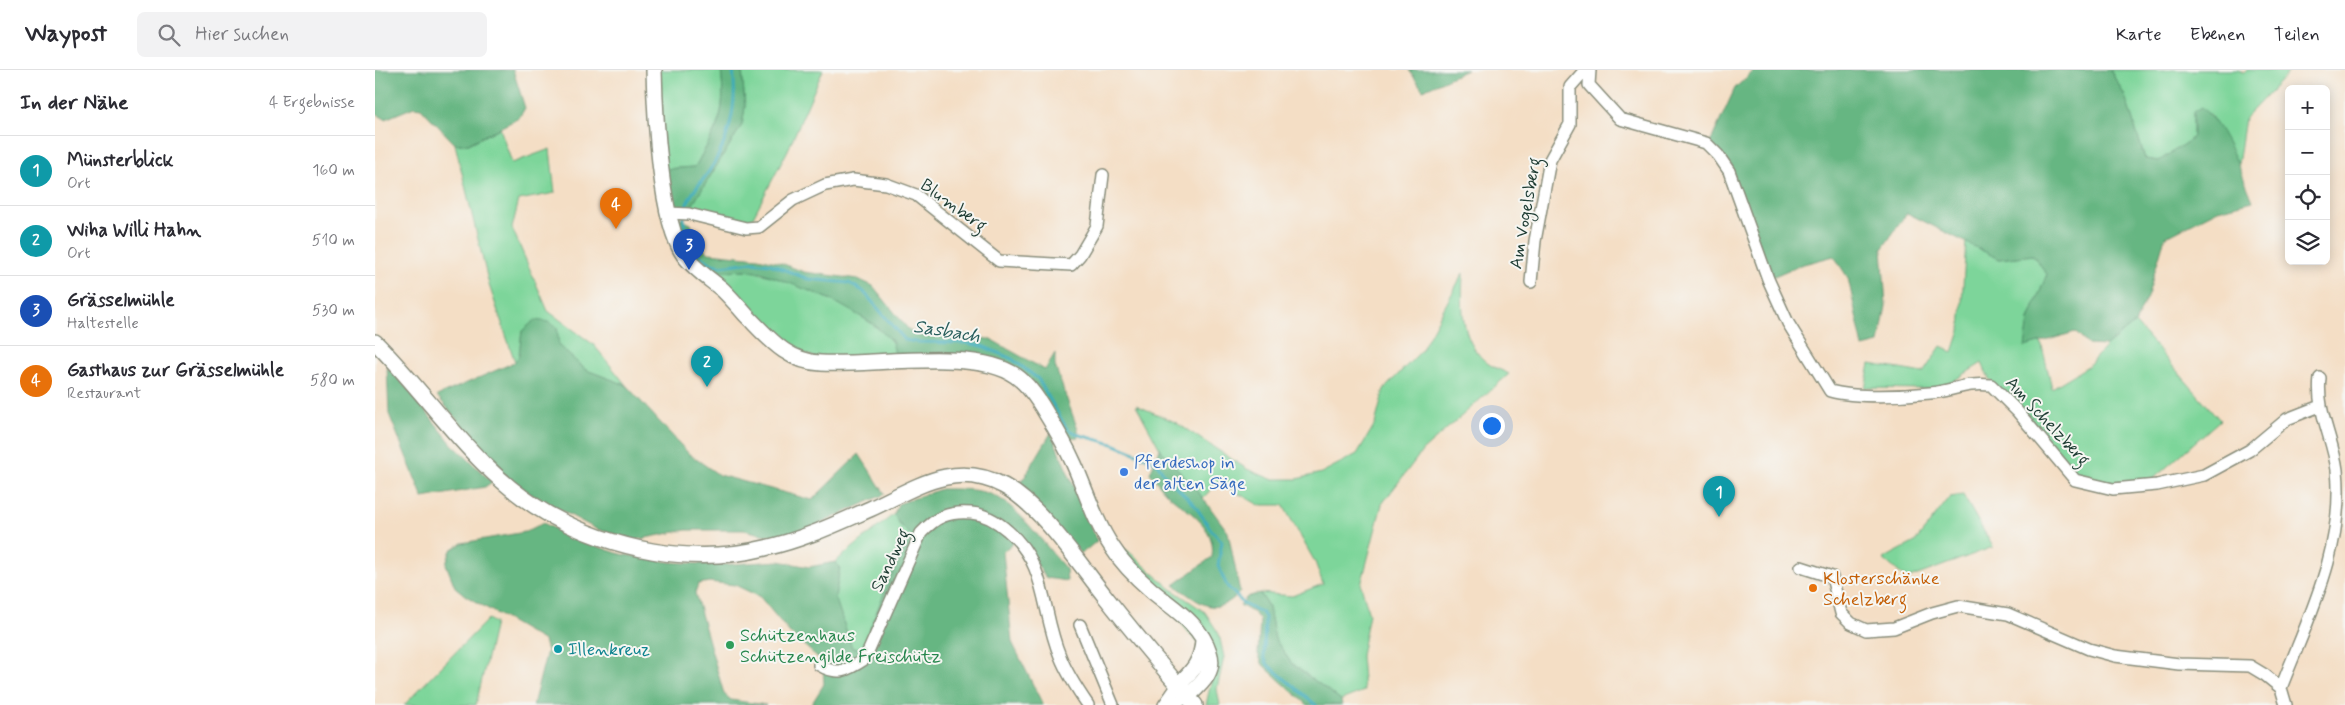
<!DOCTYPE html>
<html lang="de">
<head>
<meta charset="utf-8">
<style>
  body { margin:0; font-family:Mynerve,sans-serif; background:#f2f2f3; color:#2b2b33 }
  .controls { position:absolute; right:15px; top:15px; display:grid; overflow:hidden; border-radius:8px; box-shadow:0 2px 12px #0003 }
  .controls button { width:45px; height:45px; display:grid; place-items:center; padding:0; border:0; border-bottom:1px solid #e1e1e2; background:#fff; color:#2b2b33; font:25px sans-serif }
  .you { position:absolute; left:1116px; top:355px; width:18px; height:18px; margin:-12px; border:4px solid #fff; border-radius:50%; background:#1a73e8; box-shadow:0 0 0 8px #1a73e833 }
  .badge { display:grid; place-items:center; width:32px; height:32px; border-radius:50%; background:#c8321e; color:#fff; font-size:16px; font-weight:700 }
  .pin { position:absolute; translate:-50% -41px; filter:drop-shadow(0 1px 2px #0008) }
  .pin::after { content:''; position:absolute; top:26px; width:18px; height:15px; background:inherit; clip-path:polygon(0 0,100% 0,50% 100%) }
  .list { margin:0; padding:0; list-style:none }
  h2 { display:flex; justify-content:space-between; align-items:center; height:65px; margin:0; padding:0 20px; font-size:21px }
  h2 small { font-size:16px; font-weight:400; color:#7c7c81 }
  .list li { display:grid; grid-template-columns:32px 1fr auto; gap:15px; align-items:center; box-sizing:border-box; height:70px; padding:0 20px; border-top:1px solid #e1e1e2 }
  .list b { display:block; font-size:19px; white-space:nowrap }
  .list p { margin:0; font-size:16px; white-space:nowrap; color:#7c7c81 }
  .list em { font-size:16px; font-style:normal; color:#7c7c81 }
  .icon { flex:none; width:28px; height:28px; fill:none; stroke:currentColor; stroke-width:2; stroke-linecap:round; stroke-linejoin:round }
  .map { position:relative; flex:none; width:1970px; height:635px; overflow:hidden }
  header { display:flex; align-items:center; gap:30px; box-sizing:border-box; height:70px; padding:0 25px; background:#fff; border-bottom:1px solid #e1e1e2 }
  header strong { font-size:24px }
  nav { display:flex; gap:28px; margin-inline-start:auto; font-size:18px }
  .search { width:350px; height:45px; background:#f2f2f3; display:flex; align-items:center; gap:12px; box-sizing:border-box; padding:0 18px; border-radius:8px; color:#7c7c81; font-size:19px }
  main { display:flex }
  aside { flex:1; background:#fff }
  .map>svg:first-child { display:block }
</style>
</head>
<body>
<header>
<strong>Waypost</strong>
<div class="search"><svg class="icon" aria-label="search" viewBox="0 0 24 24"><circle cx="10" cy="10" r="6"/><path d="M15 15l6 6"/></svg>Hier suchen</div>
<nav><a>Karte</a><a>Ebenen</a><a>Teilen</a></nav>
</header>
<main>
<aside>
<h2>In der Nähe<small>4 Ergebnisse</small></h2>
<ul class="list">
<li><span class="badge" style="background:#0f9aa8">1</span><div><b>Münsterblick</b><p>Ort</p></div><em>160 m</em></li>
<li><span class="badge" style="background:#0f9aa8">2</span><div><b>Wiha Willi Hahn</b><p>Ort</p></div><em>510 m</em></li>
<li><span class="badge" style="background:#1a4fb4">3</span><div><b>Grässelmühle</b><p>Haltestelle</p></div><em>530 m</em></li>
<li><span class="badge" style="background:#e8710a">4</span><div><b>Gasthaus zur Grässelmühle</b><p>Restaurant</p></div><em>580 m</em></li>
</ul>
</aside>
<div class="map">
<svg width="1970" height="635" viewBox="0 0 1970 635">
  <rect width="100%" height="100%" fill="#f6f6f2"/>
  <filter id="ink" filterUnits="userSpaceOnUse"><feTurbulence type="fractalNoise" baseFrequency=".02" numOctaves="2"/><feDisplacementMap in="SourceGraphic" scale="10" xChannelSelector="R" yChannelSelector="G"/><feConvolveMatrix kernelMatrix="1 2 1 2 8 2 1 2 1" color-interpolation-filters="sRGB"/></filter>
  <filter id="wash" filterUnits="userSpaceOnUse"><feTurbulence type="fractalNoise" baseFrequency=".0096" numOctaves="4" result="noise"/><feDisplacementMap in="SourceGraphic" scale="20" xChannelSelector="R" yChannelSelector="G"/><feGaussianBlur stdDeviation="1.12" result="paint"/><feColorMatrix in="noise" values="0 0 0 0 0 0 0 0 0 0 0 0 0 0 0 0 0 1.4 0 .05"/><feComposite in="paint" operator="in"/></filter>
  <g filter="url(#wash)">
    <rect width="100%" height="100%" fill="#f4dec5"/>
    <path fill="#7dd59a" stroke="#4e8967" d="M 283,0 L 346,0 C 352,47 342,57 320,97 L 290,99 Z
      M 367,0 L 448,0 L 413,80 L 377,149 L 353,148 L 316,137 L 367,55 L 370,37 Z
      M 1735,0 L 1863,0 L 1869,3 L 1872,0 L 1916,0 L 1870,48 L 1863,95 L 1835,44 L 1818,43 L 1818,66 L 1815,70 L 1784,91 L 1770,89 L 1750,26 Z
      M 125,58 L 137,93 L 175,79 L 180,123 L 144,130 L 137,158 L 173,241 L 219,275 L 251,315 L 211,300 L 183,276 L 182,258 L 147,261 L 144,286 L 140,292 L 114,215 L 80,74 L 94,74 Z
      M 1591,171 L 1624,189 L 1658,185 L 1672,204 L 1654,250 L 1651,276 L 1666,272 L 1677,318 L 1713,296 L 1731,276 L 1760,253 L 1845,350 L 1776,411 L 1739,413 L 1711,408 L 1695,400 L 1646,341 L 1614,309 L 1607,293 L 1572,315 L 1549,319 L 1490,318 L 1495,294 L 1548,303 L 1566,276 L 1578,282 L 1585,261 Z
      M 370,200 C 409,206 490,240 515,270 C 519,274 520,282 521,288 L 444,289 L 407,275 L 335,202 Z
      M 1088,203 C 1087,234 1084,268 1110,291 C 1116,297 1127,300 1134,304 L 1048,380 L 1007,434 L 986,515 L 994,544 L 986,586 L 989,621 L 966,630 L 917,594 L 900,569 L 894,538 L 885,523 L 917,526 L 948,514 L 940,492 L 908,435 L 884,435 L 843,412 L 828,428 L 785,379 L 761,335 L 800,352 L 872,399 L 896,409 L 922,409 L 946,403 L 982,384 L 1000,354 L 1009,319 L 1046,281 Z
      M 1588,425 L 1618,477 L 1532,509 L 1508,489 L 1540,472 L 1575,427 Z
      M 519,444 L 525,454 L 537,466 L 514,511 L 487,579 L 477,578 L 460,527 L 465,497 L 460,492 Z
      M 743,478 L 752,480 L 795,518 L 830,542 L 844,564 L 849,587 L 842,619 L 845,635 L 831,635 L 840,594 Z
      M 113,549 L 120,553 L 101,635 L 29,635 Z"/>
    <path fill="#66b682" stroke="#427a5b" d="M 0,0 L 138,0 L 150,38 L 144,48 L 93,74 L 80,74 L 46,38 L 39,37 L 10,49 L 0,43 Z
      M 346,0 L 367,0 L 370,37 L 367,55 L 316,137 L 298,137 L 290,99 L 320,97 C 342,57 352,47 346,0 Z
      M 1034,0 L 1092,0 L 1048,20 Z
      M 1380,0 L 1735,0 L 1750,26 L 1770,89 L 1784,91 L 1815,70 L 1818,66 L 1818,42 L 1826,37 C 1849,55 1867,104 1878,131 L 1843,140 L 1790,167 L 1773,225 L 1760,253 L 1731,276 L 1713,275 L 1700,262 L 1650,277 L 1654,250 L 1672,204 L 1658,185 L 1624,189 L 1532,143 L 1507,179 L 1511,236 L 1504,273 L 1488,277 L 1473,208 L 1459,186 L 1425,195 L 1390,210 L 1356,95 L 1335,73 L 1360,18 Z
      M 305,149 L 316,154 L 326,176 L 334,183 L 383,188 L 406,193 L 429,202 L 483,209 L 498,216 L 533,259 L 545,266 L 598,266 L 617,270 L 670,300 L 680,283 L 680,296 L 703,360 L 703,367 L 694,368 L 663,318 L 623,290 L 602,284 L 589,284 L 521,288 L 517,271 L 497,253 L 455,229 L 386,202 L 370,200 L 335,202 L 316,185 L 302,151 Z
      M 160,250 L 173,252 L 182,258 L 184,276 L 211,300 L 251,315 L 314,384 L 344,405 L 437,430 L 484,384 L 510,424 L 433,459 L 400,467 L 369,460 L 311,460 L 260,470 L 221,459 L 154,423 L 128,404 L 62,326 L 140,292 L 144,286 L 147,261 Z
      M 12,297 L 32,318 L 77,374 L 117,412 L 110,417 L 48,428 L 14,344 Z
      M 676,363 L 722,471 L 706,484 L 643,418 Z
      M 785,379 L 828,428 L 853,462 L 865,522 C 839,550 825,532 799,515 L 837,487 C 842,456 812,441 792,424 C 786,418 781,410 775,403 Z
      M 566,419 C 586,419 610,418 627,430 C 648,444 673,479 691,499 L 692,511 L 671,508 L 644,467 L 628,482 L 637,572 L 668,635 L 436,635 L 449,614 L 448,592 L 415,563 L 385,527 L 360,515 L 334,512 L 323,514 L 320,523 L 349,624 L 356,630 L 391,635 L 158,635 L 172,581 L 169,571 L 91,526 L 80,517 L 71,494 L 76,480 L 87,473 L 150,462 L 168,453 L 203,470 L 245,484 L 294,492 L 344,495 L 404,491 L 434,497 L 460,492 L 465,497 L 460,527 L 477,578 L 487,579 L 514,511 L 537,466 L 524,454 L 519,444 L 523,434 Z
      M 885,523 L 894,538 L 900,569 L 917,594 L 966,630 L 967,635 L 932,635 L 888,595 L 883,584 L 885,550 L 879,543 L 865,535 L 872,527 Z"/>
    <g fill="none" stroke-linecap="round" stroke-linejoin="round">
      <path stroke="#3cacba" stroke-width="3" d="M 310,140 C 313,127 322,117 330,107 C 353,76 363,38 358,0
        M 309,146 L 309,157 L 315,172 L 324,185 L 337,194 L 346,196 L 377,192 L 395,194 L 433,209 L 474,213 L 488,221 L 530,270 L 541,272 L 591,273 L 607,276 L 637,289 L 663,309 L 692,359 L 705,365 L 738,374 L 781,392 L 791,407 L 819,434 L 837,461 L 847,471 L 843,496 L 852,516 L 870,535 L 886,542 L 890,547 L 889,587 L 893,595 L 941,635"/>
    </g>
  </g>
  <g filter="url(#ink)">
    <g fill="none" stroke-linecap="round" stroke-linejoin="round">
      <defs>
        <path id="minor" d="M 1215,0 L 1214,15 L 1245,49 L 1331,73 L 1343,85 L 1354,101 L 1393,209 L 1413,253 L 1455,321 C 1481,328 1528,326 1555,323 C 1578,321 1591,312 1616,315 L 1642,341 L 1700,410 L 1738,419 L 1782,415 L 1829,405 L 1875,380 L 1912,349 L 1945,336
          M 294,143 L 314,144 L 371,158 L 384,157 L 418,130 L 450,115 L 478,110 L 511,114 L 541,125 L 624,191 L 696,195 L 705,185 L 722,156 L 728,105
          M 1156,212 L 1160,171 L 1175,90 L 1195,54 L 1195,17 L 1210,0
          M 1426,497 L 1457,507 L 1466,543 L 1476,553 L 1491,560 L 1519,558 L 1557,543 L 1583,536 L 1633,544 L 1714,579 L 1740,586 L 1804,594 L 1875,596 L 1890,605 L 1906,618 L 1911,635
          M 705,555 L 738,635
          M 444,595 C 463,606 472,601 490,589 L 546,463 C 561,447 574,441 596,443 C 610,444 623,452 633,461 C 673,495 666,541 685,586 C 692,604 702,619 713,635
          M 1906,618 C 1933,548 1970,478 1962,400 C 1958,368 1941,341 1945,308
          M 789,635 L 803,615
          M 798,635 L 813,626"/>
        <path id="major" d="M 279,0 C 280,43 285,151 309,185 C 319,199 335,209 348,220 C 356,228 364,237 371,245 C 393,267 412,292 446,293 C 496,296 602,277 641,306 C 654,315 663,329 671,343 C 681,359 691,376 699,394 C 711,421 720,452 737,477 C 747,493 761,507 776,520 C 797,538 825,553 834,582 C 841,602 826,614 813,626
          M 0,272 C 57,329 101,403 173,444 C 238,480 317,496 390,478 C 427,470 461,454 495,439 C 539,419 579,389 629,416 C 666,436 703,492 729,525 C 758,562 789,599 820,635
          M 803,615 C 818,601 827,591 828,570"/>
      </defs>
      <use href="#minor" stroke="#8a8e7c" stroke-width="14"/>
      <use href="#major" stroke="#8a8e7c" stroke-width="18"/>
      <use href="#minor" stroke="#fff" stroke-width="11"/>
      <use href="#major" stroke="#fff" stroke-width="15"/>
    </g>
  </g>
  <circle fill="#3f7fe0" stroke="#f6f6f2" stroke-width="2" cx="749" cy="402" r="5"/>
  <circle fill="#e8710a" stroke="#f6f6f2" stroke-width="2" cx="1438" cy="518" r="5"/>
  <circle fill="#2e9e5b" stroke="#f6f6f2" stroke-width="2" cx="355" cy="575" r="5"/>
  <circle fill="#0f9aa8" stroke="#f6f6f2" stroke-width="2" cx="183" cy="579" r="5"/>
  <g text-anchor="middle" stroke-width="4" stroke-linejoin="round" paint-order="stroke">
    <g font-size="18" fill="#1f3d34" stroke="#f6f6f2">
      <text transform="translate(579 135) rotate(36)" y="6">Blumberg</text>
      <text transform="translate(1150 143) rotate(-80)" y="6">Am Vogelsberg</text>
      <text transform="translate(1673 351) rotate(47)" y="6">Am Schelzberg</text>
      <text transform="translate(515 490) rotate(-64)" y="6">Sandweg</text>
    </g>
    <g font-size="18" fill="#366cbe" stroke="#f6f6f2" text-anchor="start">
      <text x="759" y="398">Pferdeshop in<tspan x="759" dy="21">der alten Säge</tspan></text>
    </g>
    <g font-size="18" fill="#c56008" stroke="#f6f6f2" text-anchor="start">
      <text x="1448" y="514">Klosterschänke<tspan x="1448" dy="21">Schelzberg</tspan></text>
    </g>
    <g font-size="18" fill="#27864d" stroke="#f6f6f2" text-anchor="start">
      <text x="365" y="571">Schützenhaus<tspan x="365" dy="21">Schützengilde Freischütz</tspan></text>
    </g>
    <g font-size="18" fill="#0d838f" stroke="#f6f6f2" text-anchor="start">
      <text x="193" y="585">Illenkreuz</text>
    </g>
    <g font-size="19" font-style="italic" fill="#285e5c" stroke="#f6f6f2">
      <text transform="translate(572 260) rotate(9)" y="7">Sasbach</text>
    </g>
  </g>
</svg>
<div class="controls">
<button>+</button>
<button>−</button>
<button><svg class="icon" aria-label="locate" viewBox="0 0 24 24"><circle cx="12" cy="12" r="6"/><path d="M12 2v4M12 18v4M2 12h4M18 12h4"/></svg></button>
<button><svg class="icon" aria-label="layers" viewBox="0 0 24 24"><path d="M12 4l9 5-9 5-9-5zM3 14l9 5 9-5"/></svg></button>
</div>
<div class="you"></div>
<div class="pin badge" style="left:1344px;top:447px;background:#0f9aa8">1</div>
<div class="pin badge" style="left:332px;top:317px;background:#0f9aa8">2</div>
<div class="pin badge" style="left:314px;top:200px;background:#1a4fb4">3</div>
<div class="pin badge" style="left:241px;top:159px;background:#e8710a">4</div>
</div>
</main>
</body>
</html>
